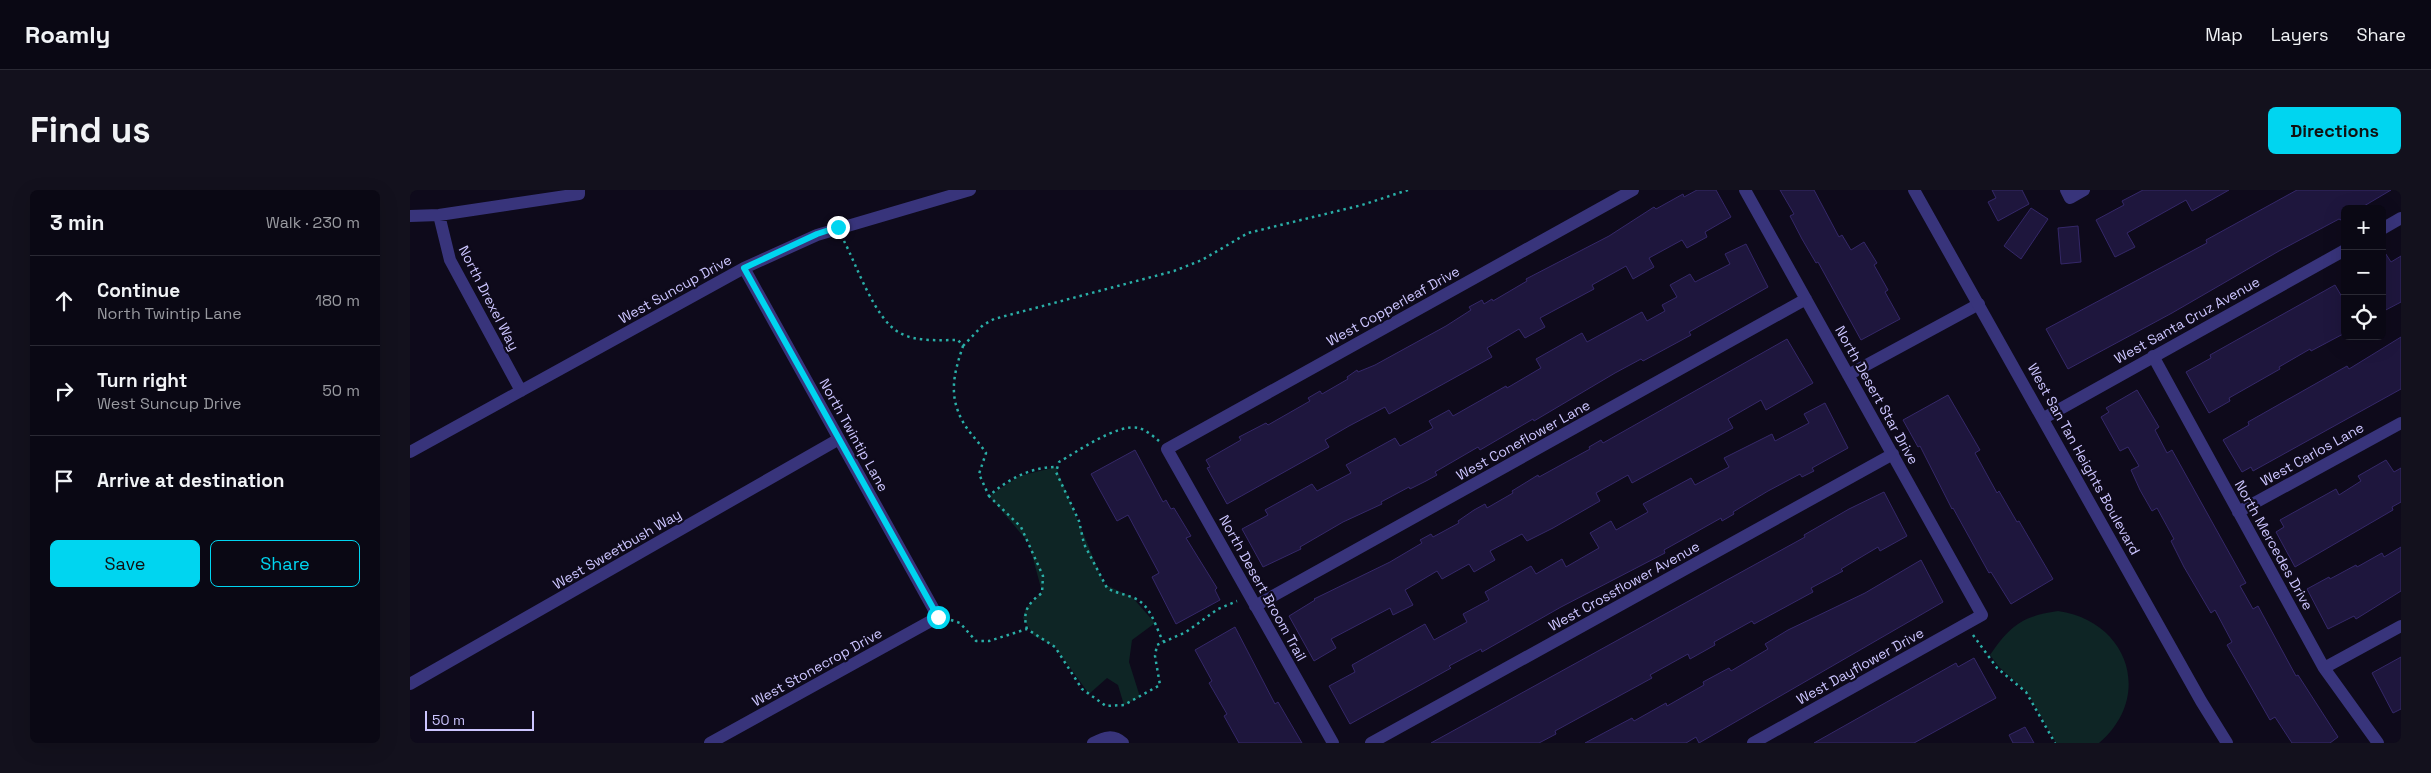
<!DOCTYPE html>
<html lang="en">
<head>
<meta charset="utf-8">
<style>
  body { margin:0; font-family:"Space Grotesk",sans-serif; background:#13111d; color:#f1f3f6 }
  .controls { position:absolute; right:15px; top:15px; display:grid; overflow:hidden; border-radius:8px; box-shadow:0 5px 20px #0002 }
  .controls button { width:45px; height:45px; display:grid; place-items:center; padding:0; border:0; border-bottom:1px solid #2a2934; background:#0a0814; color:#f1f3f6; font:25px sans-serif }
  .scale { position:absolute; left:15px; bottom:12px; width:109px; box-sizing:border-box; padding-left:5px; border:2px solid #ccc5ff; border-top:0; font-size:14px; line-height:18px; white-space:nowrap; color:#ccc5ff; -webkit-text-stroke:4px #0e0a1b; paint-order:stroke }
  .stop { position:absolute; width:15px; height:15px; margin:-11px; border:4px solid #00d5f0; border-radius:50%; background:#fff }
  .stop.end { background:#00d5f0; border-color:#fff; box-shadow:0 1px 5px #0008 }
  .list { margin:0; padding:0; list-style:none }
  h2 { display:flex; justify-content:space-between; align-items:center; height:65px; margin:0; padding:0 20px; font-size:21px }
  h2 small { font-size:16px; font-weight:400; color:#999aa0 }
  .list li { display:grid; grid-template-columns:32px 1fr auto; gap:15px; align-items:center; box-sizing:border-box; height:90px; padding:0 20px; border-top:1px solid #2a2934 }
  .list b { display:block; font-size:19px; white-space:nowrap }
  .list p { margin:0; font-size:16px; white-space:nowrap; color:#999aa0 }
  .list em { font-size:16px; font-style:normal; color:#999aa0 }
  .actions { display:flex; gap:10px; padding:15px 20px }
  .actions a { flex:1; padding:11px 0; border:1px solid #00d5f0; border-radius:8px; text-align:center; font-size:18px; color:#00d5f0 }
  .actions .main { background:#00d5f0; color:#111 }
  .icon { flex:none; width:28px; height:28px; fill:none; stroke:currentColor; stroke-width:2; stroke-linecap:round; stroke-linejoin:round }
  .map { position:relative; flex:none; width:1991px; height:553px; overflow:hidden; border-radius:8px }
  header { display:flex; align-items:center; gap:30px; box-sizing:border-box; height:70px; padding:0 25px; background:#0a0814; border-bottom:1px solid #2a2934 }
  header strong { font-size:24px }
  nav { display:flex; gap:28px; margin-inline-start:auto; font-size:18px }
  .intro { display:flex; align-items:center; justify-content:space-between; box-sizing:border-box; height:120px; padding:0 30px }
  h1 { margin:0; font-size:35px }
  .button { padding:12px 22px; border-radius:8px; background:#00d5f0; color:#111; font-size:18px; font-weight:700 }
  main { display:flex; gap:30px; padding:0 30px }
  aside { flex:1; background:#0a0814; border-radius:8px; box-shadow:0 5px 20px #0002 }
  .map>svg:first-child { display:block }
</style>
</head>
<body>
<header>
<strong>Roamly</strong>
<nav><a>Map</a><a>Layers</a><a>Share</a></nav>
</header>
<div class="intro"><h1>Find us</h1><a class="button">Directions</a></div>
<main>
<aside>
<h2>3 min<small>Walk · 230 m</small></h2>
<ul class="list">
<li><svg class="icon" aria-label="ahead" viewBox="0 0 24 24"><path d="M12 20V5M6 11l6-6 6 6"/></svg><div><b>Continue</b><p>North Twintip Lane</p></div><em>180 m</em></li>
<li><svg class="icon" aria-label="right" viewBox="0 0 24 24"><path d="M7 20v-9h11M14 6l5 5-5 5"/></svg><div><b>Turn right</b><p>West Suncup Drive</p></div><em>50 m</em></li>
<li><svg class="icon" aria-label="arrive" viewBox="0 0 24 24"><path d="M6 21V4h12l-3 4 3 4H6"/></svg><div><b>Arrive at destination</b></div></li>
</ul>
<div class="actions"><a class="main">Save</a><a>Share</a></div>
</aside>
<div class="map">
<svg width="1991" height="553" viewBox="0 0 1991 553">
  <rect width="100%" height="100%" fill="#0e0a1b"/>
  <path fill="#0e2525" d="M 646,277 L 694,394 L 722,407 L 745,433 L 722,450 L 719,472 L 730,507 L 714,515 L 708,495 L 697,488 L 679,504 L 645,457 L 624,446 L 613,428 L 616,418 L 632,402 L 619,353 L 579,306 L 609,286 Z
    M 1648,421 C 1718,431 1744,506 1689,553 L 1646,553 L 1617,502 L 1589,477 L 1580,465 C 1600,436 1612,426 1648,421 Z"/>
  <path fill="#1e163d" stroke="#352869" d="M 1287,0 L 1306,0 L 1321,27 L 1295,42 L 1297,47 L 1277,58 L 1272,50 L 1239,68 L 1244,77 L 1223,89 L 1216,76 L 1182,95 L 1184,99 L 1130,128 L 1135,137 L 1115,148 L 1109,139 L 1077,158 L 1082,167 L 979,224 L 975,217 L 939,236 L 915,250 L 919,257 L 817,314 L 797,278 L 800,277 L 796,270 L 831,250 L 829,247 L 856,233 L 858,235 L 900,211 L 898,208 L 910,201 L 912,204 L 938,189 L 937,187 L 947,180 L 948,182 L 965,175 L 1036,136 L 1061,120 L 1059,117 L 1072,110 L 1074,114 L 1082,109 L 1083,111 L 1117,91 L 1116,89 L 1199,46 L 1244,17 L 1246,19 L 1273,4 L 1274,7 Z
    M 1370,0 L 1404,0 L 1429,47 L 1432,45 L 1441,60 L 1454,52 L 1467,73 L 1464,75 L 1478,100 L 1475,102 L 1490,129 L 1451,150 L 1408,72 L 1406,73 L 1392,49 L 1380,26 L 1384,24 Z
    M 1582,0 L 1612,0 L 1619,14 L 1588,31 L 1578,12 L 1586,8 Z
    M 1733,0 L 1819,0 L 1782,21 L 1776,10 L 1717,43 L 1725,57 L 1705,67 L 1686,30 L 1714,15 L 1712,11 Z
    M 1887,0 L 1981,0 L 1949,19 L 1935,19 L 1935,32 L 1929,29 L 1869,61 L 1762,123 L 1658,179 L 1636,139 L 1797,53 L 1796,50 Z
    M 1621,18 L 1638,29 L 1611,69 L 1594,56 Z
    M 1668,36 L 1671,72 L 1651,74 L 1648,38 Z
    M 1336,54 L 1358,97 L 1279,142 L 1281,145 L 1233,171 L 1231,169 L 1205,183 L 1124,231 L 1123,229 L 1070,260 L 1068,257 L 1025,282 L 1027,285 L 1016,291 L 1000,299 L 999,297 L 971,312 L 972,314 L 933,332 L 890,357 L 891,359 L 853,377 L 832,339 L 858,325 L 855,320 L 902,294 L 907,301 L 941,283 L 936,275 L 985,248 L 990,256 L 1023,238 L 1019,231 L 1039,220 L 1043,226 L 1096,196 L 1097,198 L 1131,178 L 1126,169 L 1172,143 L 1177,152 L 1232,122 L 1237,131 L 1255,121 L 1252,115 L 1267,107 L 1260,95 L 1280,84 L 1285,92 L 1320,74 L 1315,64 Z
    M 1972,58 L 1981,72 L 1991,66 L 1991,112 L 1972,122 Z
    M 1925,95 L 1935,112 L 1935,143 L 1901,161 L 1900,159 L 1869,177 L 1870,179 L 1819,208 L 1820,211 L 1799,223 L 1776,182 L 1801,168 L 1800,165 Z
    M 1991,147 L 1991,199 L 1843,281 L 1841,277 L 1832,282 L 1813,250 L 1839,235 L 1838,232 L 1937,176 L 1939,179 Z
    M 1377,149 L 1403,193 L 1356,220 L 1351,210 L 1318,229 L 1323,238 L 1222,293 L 1218,285 L 1186,303 L 1190,311 L 1143,338 L 1117,351 L 1112,344 L 1080,361 L 1085,370 L 1064,382 L 1059,374 L 1032,389 L 1027,381 L 995,400 L 1003,415 L 983,425 L 980,418 L 921,449 L 926,458 L 904,471 L 879,426 L 905,410 L 904,409 L 980,372 L 1012,353 L 1010,350 L 1021,344 L 1023,347 L 1049,333 L 1048,331 L 1064,320 L 1075,314 L 1077,318 L 1103,303 L 1102,301 L 1128,285 L 1129,287 L 1180,259 L 1179,257 L 1191,250 L 1193,253 Z
    M 1727,200 L 1749,237 L 1745,240 L 1757,263 L 1762,260 L 1836,393 L 1830,396 L 1843,419 L 1848,416 L 1886,486 L 1888,485 L 1928,547 L 1920,553 L 1882,553 L 1865,527 L 1860,530 L 1817,455 L 1822,452 L 1805,420 L 1801,423 L 1774,377 L 1761,351 L 1764,349 L 1747,318 L 1742,321 L 1730,300 L 1721,280 L 1729,276 L 1718,257 L 1710,261 L 1691,227 L 1699,222 L 1696,218 Z
    M 1538,205 L 1570,260 L 1565,263 L 1587,303 L 1589,301 L 1607,332 L 1609,331 L 1643,389 L 1601,414 L 1581,382 L 1579,383 L 1543,318 L 1542,319 L 1510,256 L 1508,257 L 1493,230 Z
    M 1415,213 L 1438,258 L 1402,278 L 1404,281 L 1392,287 L 1390,284 L 1358,301 L 1323,322 L 1324,324 L 1312,331 L 1311,328 L 1254,360 L 1255,363 L 1151,417 L 1072,462 L 1071,459 L 1039,476 L 1041,478 L 940,534 L 919,496 L 945,482 L 942,475 L 1015,434 L 1024,450 L 1057,432 L 1053,424 L 1079,410 L 1075,402 L 1121,376 L 1126,384 L 1152,369 L 1156,377 L 1189,358 L 1180,343 L 1201,331 L 1206,340 L 1238,322 L 1233,314 L 1281,288 L 1285,295 L 1319,277 L 1314,268 L 1362,244 L 1365,251 L 1399,233 L 1394,224 Z
    M 725,260 L 753,312 L 756,310 L 761,319 L 764,318 L 781,346 L 776,348 L 807,398 L 805,400 L 810,410 L 766,434 L 742,387 L 749,383 L 718,325 L 707,331 L 681,284 Z
    M 1976,270 L 1984,282 L 1991,278 L 1991,312 L 1982,317 L 1983,320 L 1885,377 L 1866,342 L 1874,337 L 1870,330 L 1926,299 L 1929,305 L 1951,291 L 1948,286 Z
    M 1474,302 L 1497,346 L 1470,361 L 1468,357 L 1431,379 L 1433,381 L 1401,398 L 1403,402 L 1344,434 L 1342,431 L 1304,452 L 1305,455 L 1280,469 L 1278,464 L 1240,485 L 1242,488 L 1145,541 L 1146,544 L 1129,553 L 1021,553 L 1395,347 L 1394,345 L 1439,319 Z
    M 1991,357 L 1991,401 L 1946,429 L 1944,426 L 1918,439 L 1897,399 L 1919,387 L 1920,389 L 1946,375 L 1947,377 L 1972,363 L 1974,367 Z
    M 1511,370 L 1533,412 L 1289,553 L 1286,547 L 1276,553 L 1175,553 L 1222,528 L 1224,531 L 1256,513 L 1257,516 L 1294,495 L 1293,492 L 1319,478 L 1321,481 L 1358,459 L 1355,454 L 1378,440 L 1455,403 Z
    M 825,437 L 865,514 L 868,512 L 892,553 L 829,553 L 814,526 L 817,524 L 799,493 L 802,491 L 785,460 Z
    M 1991,467 L 1991,519 L 1983,523 L 1962,483 Z
    M 1564,468 L 1586,508 L 1504,553 L 1404,553 L 1546,473 L 1548,477 Z
    M 1615,537 L 1624,553 L 1603,553 L 1599,545 Z"/>
  <g fill="none" stroke-linecap="round" stroke-linejoin="round">
    <path stroke="#2aaea7" stroke-width="2.5" stroke-dasharray="2.5 4" stroke-linecap="butt" d="M 434,51 C 447,76 465,130 490,143 C 506,152 530,150 548,150 L 553,156 C 544,183 538,205 553,232 C 559,243 569,252 576,263 L 569,284 L 579,306
      M 553,156 L 573,135 L 584,129 L 764,81 L 792,70 L 838,43 L 952,15 L 998,0
      M 749,251 C 743,246 736,240 729,238 C 707,233 667,262 649,272 L 646,282 L 669,331 L 674,354 L 697,398 C 705,403 715,404 724,408 C 741,415 745,436 753,451
      M 541,430 L 550,433 L 566,451 L 579,451 L 617,439 L 645,457 L 672,499 L 696,516 L 714,515 L 750,495 L 745,466 L 747,455 L 776,442 L 808,419 L 827,411
      M 617,439 C 612,422 618,413 632,403 L 633,386 L 611,337 L 579,306 C 598,289 621,277 646,277
      M 1563,445 L 1587,478 L 1616,502 L 1645,553"/>
    <path stroke="#38347b" stroke-width="12" d="M 1335,0 L 1572,425 L 1343,553
      M 1656,0 L 1660,8 L 1674,0
      M 29,25 L 40,70 L 111,201
      M 0,26 L 29,25 L 169,4 L 169,0
      M 1972,39 L 1991,28
      M 1743,166 L 1914,478 L 1968,553
      M 1438,185 L 1569,114
      M 1634,228 L 1935,60
      M 0,262 L 334,78 L 407,45 L 560,0
      M 1828,322 L 1991,233
      M 845,416 L 1396,109
      M 1914,478 L 1991,436
      M 0,494 L 429,249
      M 300,553 L 528,427 L 334,78
      M 683,553 C 695,547 703,544 713,553
      M 923,553 L 757,259 L 1223,0
      M 961,553 L 1483,264"/>
    <path stroke="#38347b" stroke-width="12" d="M 1504,0 L 1791,511 L 1817,553"/>
  </g>
  <g fill="none" stroke-linecap="round" stroke-linejoin="round">
    <path stroke="#00d5f0" stroke-width="6" d="M 428,37 L 407,44 L 334,78 L 528,427"/>
  </g>
  <g text-anchor="middle" stroke-width="4.5" stroke-linejoin="round" paint-order="stroke">
    <g font-size="14" fill="#ccc5ff" stroke="#0e0a1b">
      <text transform="translate(265 99) rotate(-29)" y="5">West Suncup Drive</text>
      <text transform="translate(79 108) rotate(63)" y="5">North Drexel Way</text>
      <text transform="translate(983 116) rotate(-29)" y="5">West Copperleaf Drive</text>
      <text transform="translate(1777 130) rotate(-29)" y="5">West Santa Cruz Avenue</text>
      <text transform="translate(1467 205) rotate(61)" y="5">North Desert Star Drive</text>
      <text transform="translate(444 245) rotate(61)" y="5">North Twintip Lane</text>
      <text transform="translate(1113 250) rotate(-29)" y="5">West Coneflower Lane</text>
      <text transform="translate(1902 264) rotate(-29)" y="5">West Carlos Lane</text>
      <text transform="translate(1674 269) rotate(61)" y="5">West San Tan Heights Boulevard</text>
      <text transform="translate(1864 355) rotate(61)" y="5">North Mercedes Drive</text>
      <text transform="translate(207 359) rotate(-30)" y="5">West Sweetbush Way</text>
      <text transform="translate(1214 396) rotate(-29)" y="5">West Crossflower Avenue</text>
      <text transform="translate(853 398) rotate(61)" y="5">North Desert Broom Trail</text>
      <text transform="translate(1450 476) rotate(-29)" y="5">West Dayflower Drive</text>
      <text transform="translate(407 477) rotate(-29)" y="5">West Stonecrop Drive</text>
    </g>
  </g>
</svg>
<div class="controls">
<button>+</button>
<button>−</button>
<button><svg class="icon" aria-label="locate" viewBox="0 0 24 24"><circle cx="12" cy="12" r="6"/><path d="M12 2v4M12 18v4M2 12h4M18 12h4"/></svg></button>
</div>
<div class="scale">50 m</div>
<div class="stop" style="left:528px;top:427px"></div>
<div class="stop end" style="left:428px;top:37px"></div>
</div>
</main>
</body>
</html>
